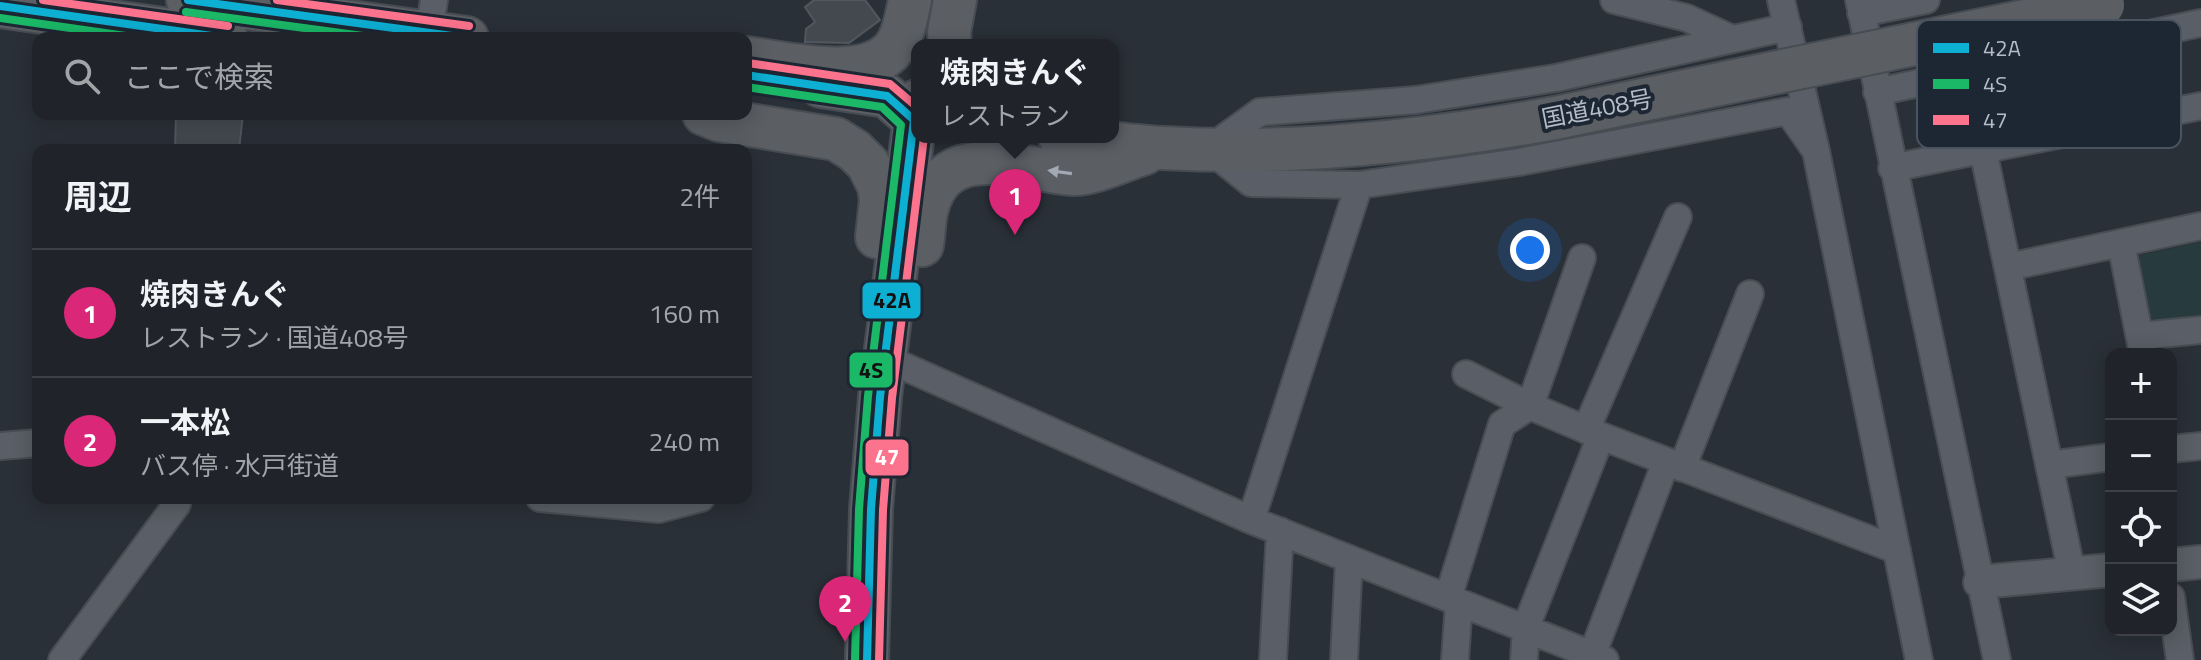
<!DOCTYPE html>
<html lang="ja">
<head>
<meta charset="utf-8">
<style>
  body { margin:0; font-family:"Titillium Web","Noto Sans JP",sans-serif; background:#282c32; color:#f1f3f6 }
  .controls { position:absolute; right:24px; bottom:24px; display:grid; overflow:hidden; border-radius:16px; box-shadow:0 4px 20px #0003 }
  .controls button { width:72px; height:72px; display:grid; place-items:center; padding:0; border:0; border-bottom:2px solid #3d4147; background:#20242a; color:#f1f3f6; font:40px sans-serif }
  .you { position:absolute; left:1530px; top:250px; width:28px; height:28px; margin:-20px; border:6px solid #fff; border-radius:50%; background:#1a73e8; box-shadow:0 0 0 12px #1a73e833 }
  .badge { display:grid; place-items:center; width:52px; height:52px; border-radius:50%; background:#db2777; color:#fff; font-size:26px; font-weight:700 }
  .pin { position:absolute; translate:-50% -66px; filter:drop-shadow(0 2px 4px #0008) }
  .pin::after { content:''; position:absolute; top:42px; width:28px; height:24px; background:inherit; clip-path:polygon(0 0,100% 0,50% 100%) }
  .popup { position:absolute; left:911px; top:39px; width:208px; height:104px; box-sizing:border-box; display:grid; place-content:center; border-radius:16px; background:#20242a; filter:drop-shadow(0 2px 6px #0005); font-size:26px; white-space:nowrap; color:#a2a4a8 }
  .popup b { font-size:30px; color:#f1f3f6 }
  .popup::after { content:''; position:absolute; left:50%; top:100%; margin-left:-16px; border:16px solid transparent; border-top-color:#20242a }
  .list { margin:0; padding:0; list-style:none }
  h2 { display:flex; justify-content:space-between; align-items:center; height:104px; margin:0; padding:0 32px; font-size:34px }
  h2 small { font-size:26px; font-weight:400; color:#a2a4a8 }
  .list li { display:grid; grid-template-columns:52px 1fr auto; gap:24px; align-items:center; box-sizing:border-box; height:128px; padding:0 32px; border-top:2px solid #3d4147 }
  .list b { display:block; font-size:30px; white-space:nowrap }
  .list p { margin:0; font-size:26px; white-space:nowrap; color:#a2a4a8 }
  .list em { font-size:26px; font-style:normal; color:#a2a4a8 }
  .icon { flex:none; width:44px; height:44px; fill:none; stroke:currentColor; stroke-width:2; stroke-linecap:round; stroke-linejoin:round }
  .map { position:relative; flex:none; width:2201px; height:660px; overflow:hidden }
  .search { position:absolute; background:#20242a; box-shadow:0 4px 20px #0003; left:32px; top:32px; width:720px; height:88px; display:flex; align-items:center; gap:20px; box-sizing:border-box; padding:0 28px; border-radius:16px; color:#a2a4a8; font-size:30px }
  .panel { position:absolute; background:#20242a; box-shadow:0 4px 20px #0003; left:32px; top:144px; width:720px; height:360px; border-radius:16px }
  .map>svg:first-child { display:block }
</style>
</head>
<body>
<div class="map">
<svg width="2201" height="660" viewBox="0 0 2201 660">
  <rect width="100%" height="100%" fill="#2a3038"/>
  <path fill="#273a3e" d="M 2201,242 L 2201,319 L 2159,323 L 2141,310 L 2137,256 Z"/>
  <path fill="#444950" stroke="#52575f" stroke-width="2" d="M 814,0 L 865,0 L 880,20 L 849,43 L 805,42 L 806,29 L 815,22 L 805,7 Z
    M 176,114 L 243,114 L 239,150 L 175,150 Z"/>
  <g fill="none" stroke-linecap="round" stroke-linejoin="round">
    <defs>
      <path id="minor" d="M 1614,0 L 1687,18 L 1730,38
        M 1781,0 L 1816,151 L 1919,660
        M 1859,0 L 1997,660
        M 1861,13 L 1926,0
        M 1788,27 L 1556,78 L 1416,100 L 1260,112 L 1209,149 L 1251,183 L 1359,185 L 1519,162 L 1788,111 L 1816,151
        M 428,38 L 434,0
        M 1877,92 L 2201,23
        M 1983,150 L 2072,574
        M 1892,168 L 2201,106
        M 2121,243 L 2143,354
        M 2008,267 L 2201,226
        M 2140,336 L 2201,330
        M 885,358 L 1251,520 L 1605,660
        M 1466,374 L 1530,406 L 1601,436 L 1526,627 L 1524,660
        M 1586,430 L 1678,217
        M 1601,436 L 1897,550
        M 0,446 L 38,443
        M 2171,449 L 2201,446
        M 2049,465 L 2111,457
        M 1682,468 L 1750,294
        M 540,498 L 659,509 L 701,498
        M 1251,520 L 1359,185
        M 2171,597 L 2180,660
        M 1448,598 L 1502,424 L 1530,406 L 1582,258
        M 1592,655 L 1666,462
        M 62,660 L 177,504 L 178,498
        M 1273,660 L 1280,531
        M 1344,660 L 1349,559
        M 1455,660 L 1459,602"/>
      <path id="tertiary" d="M 2171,565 L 2201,562
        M 1980,582 L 2111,570"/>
      <path id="trunk" d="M 188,0 L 467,38
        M 0,6 L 226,38
        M 950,45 L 949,32 L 955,0
        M 746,58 C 788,63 874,86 898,42 C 905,29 907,14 910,0
        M 821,86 L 887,96 L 914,120
        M 704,114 L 719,120 L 836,139 L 855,151 L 868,164 L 879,186 L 881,200 L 877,237
        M 1060,137 C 1094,141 1128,146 1163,148 C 1293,156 1427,141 1555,118
        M 922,245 C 924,233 924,219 927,208 C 946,136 1024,171 1073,174 C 1091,175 1126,159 1145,153
        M 867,660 L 871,509 L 880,397 L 917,101"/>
    </defs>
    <use href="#minor" stroke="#484c53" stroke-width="30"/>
    <use href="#tertiary" stroke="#484c53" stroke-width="36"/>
    <use href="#trunk" stroke="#474c53" stroke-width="46"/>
    <use href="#minor" stroke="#5a5e66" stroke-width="26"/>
    <use href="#tertiary" stroke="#5a5e66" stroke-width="32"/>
    <use href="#trunk" stroke="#5b5f64" stroke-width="42"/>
    <defs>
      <path id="trunk-bridge" d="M 1555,118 L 2103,5"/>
    </defs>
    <use href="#trunk-bridge" stroke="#474c53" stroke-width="46" stroke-linecap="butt"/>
    <use href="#trunk-bridge" stroke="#5b5f64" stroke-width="42"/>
    <defs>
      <path id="bus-1" d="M 188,0 L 467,38
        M 0,6 L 226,38
        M 746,75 L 887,96 L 914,120 L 880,397 L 871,509 L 867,660"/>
      <path id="bus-2" d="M 186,12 L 378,38
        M 0,18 L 140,38
        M 746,87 L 882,107 L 901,125 L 868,396 L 859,509 L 855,660"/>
      <path id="bus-3" d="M 43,0 L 228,26
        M 277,0 L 469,26
        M 748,63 L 890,84 L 917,107
        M 879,660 L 883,510 L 892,398 L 924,137"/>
    </defs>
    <use href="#bus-1" stroke="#1d2633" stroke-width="14"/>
    <use href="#bus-2" stroke="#1d2633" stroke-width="14"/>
    <use href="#bus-3" stroke="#1d2633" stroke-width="14"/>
    <use href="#bus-1" stroke="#0dafd3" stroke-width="8"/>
    <use href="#bus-2" stroke="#1ab867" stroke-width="8"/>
    <use href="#bus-3" stroke="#fc738d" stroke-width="8"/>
  </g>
  <defs><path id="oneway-solid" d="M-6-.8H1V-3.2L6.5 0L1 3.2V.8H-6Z" transform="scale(2)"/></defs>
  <use fill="#a2a9b5" href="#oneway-solid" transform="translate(1060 172) rotate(-172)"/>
  <g text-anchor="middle" stroke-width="8" stroke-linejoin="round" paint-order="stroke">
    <g font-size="24" fill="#b4bcc9" stroke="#1d2633">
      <text transform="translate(1597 109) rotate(-11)" y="8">国道408号</text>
    </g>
  </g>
  <rect x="1917" y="20" width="264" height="128" rx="12" fill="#1d2633" stroke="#4a5360" stroke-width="2"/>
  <rect x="1933" y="43" width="36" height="10" fill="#0dafd3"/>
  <rect x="1933" y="79" width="36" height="10" fill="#1ab867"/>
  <rect x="1933" y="115" width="36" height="10" fill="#fc738d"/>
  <g font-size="22" fill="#b4bcc9">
    <text x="1983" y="56">42A</text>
    <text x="1983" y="92">4S</text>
    <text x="1983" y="128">47</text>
  </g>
  <g stroke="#1d2633" stroke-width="3">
    <rect x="861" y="281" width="61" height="39" rx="8" fill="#0dafd3"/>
    <rect x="848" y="351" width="46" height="38" rx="8" fill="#1ab867"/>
    <rect x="864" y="438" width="46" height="39" rx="8" fill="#fc738d"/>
  </g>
  <g font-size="22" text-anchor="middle" font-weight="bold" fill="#fff">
    <text x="887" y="465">47</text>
  </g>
  <g font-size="22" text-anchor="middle" font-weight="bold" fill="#111">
    <text x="892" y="308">42A</text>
    <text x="871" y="378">4S</text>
  </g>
</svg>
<div class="controls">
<button>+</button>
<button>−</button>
<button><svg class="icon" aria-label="locate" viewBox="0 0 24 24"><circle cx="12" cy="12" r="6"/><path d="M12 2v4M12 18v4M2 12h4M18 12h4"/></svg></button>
<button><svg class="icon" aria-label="layers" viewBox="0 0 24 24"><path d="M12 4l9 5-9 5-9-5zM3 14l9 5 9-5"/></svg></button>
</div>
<div class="you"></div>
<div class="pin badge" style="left:1015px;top:235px">1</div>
<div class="popup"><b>焼肉きんぐ</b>レストラン</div>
<div class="pin badge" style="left:845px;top:642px">2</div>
<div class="search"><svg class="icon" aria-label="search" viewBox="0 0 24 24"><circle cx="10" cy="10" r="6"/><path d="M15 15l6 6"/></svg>ここで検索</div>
<section class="panel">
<h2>周辺<small>2件</small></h2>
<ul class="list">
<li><span class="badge">1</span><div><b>焼肉きんぐ</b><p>レストラン · 国道408号</p></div><em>160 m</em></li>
<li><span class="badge">2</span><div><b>一本松</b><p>バス停 · 水戸街道</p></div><em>240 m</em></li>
</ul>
</section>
</div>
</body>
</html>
